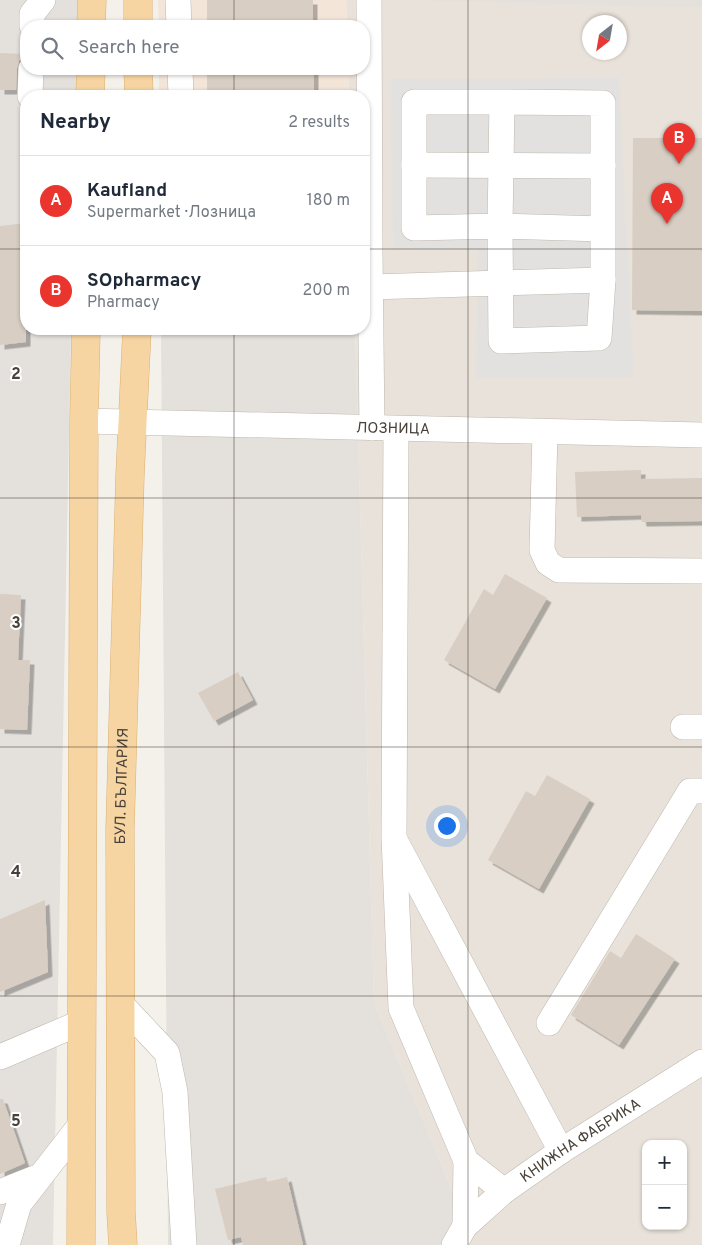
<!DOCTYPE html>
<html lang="en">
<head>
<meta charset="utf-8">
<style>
  body { margin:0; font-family:Overpass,sans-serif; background:#f2f2f3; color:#1f2937 }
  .controls { position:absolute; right:15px; bottom:15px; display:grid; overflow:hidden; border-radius:10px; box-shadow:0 1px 4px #0004 }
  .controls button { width:45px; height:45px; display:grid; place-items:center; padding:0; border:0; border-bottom:1px solid #e0e1e3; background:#fff; color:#1f2937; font:25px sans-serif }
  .compass { position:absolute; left:582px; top:15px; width:45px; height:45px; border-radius:50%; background:#fff; box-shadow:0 1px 4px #0004; rotate:211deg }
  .you { position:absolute; left:446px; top:825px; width:18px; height:18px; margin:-12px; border:4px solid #fff; border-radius:50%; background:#1a73e8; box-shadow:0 0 0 8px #1a73e833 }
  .badge { display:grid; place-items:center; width:32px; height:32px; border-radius:50%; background:#e9352d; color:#fff; font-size:16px; font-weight:700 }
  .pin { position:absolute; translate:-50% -41px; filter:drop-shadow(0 1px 2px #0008) }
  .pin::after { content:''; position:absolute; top:26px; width:18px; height:15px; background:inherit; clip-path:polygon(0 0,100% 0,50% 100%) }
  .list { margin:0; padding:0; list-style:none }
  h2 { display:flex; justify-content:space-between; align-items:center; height:65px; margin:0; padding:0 20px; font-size:21px }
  h2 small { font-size:16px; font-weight:400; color:#747a83 }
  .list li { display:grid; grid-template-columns:32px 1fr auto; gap:15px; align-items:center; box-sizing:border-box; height:90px; padding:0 20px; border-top:1px solid #e0e1e3 }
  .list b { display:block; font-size:19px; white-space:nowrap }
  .list p { margin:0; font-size:16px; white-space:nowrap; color:#747a83 }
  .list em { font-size:16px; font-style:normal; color:#747a83 }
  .icon { flex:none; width:28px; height:28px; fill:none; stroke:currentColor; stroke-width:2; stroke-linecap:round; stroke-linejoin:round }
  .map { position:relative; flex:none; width:702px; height:1245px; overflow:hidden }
  .search { position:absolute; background:#fff; box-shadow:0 1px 4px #0004; left:20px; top:20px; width:350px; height:55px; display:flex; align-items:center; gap:12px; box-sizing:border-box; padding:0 18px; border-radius:20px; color:#747a83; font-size:19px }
  .panel { position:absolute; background:#fff; box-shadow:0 1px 4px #0004; left:20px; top:90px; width:350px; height:245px; border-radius:20px }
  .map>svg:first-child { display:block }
</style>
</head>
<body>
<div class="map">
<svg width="702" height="1245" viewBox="0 0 702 1245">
  <defs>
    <filter id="shadow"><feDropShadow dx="4.5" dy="4.5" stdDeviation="0" flood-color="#0004"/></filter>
  </defs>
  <rect width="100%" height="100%" fill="#f4f1eb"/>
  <path fill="#e8e2da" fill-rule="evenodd" d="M 346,0 L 702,0 L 702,1245 L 459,1245 L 459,1207 L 374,1003 L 355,329 L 364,329 L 364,96 L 349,96 L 348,69 L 364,69 L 364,26 L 347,26 ZM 590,22 L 620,22 L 620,52 L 590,52 ZM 646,1144 L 683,1144 L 683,1226 L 646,1226 Z"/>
  <path fill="#f4e5d9" d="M 158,0 L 346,0 L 347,26 L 159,26 Z
    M 159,69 L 348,69 L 349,96 L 159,96 Z"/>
  <path fill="#e4e0dc" d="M 0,0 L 78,0 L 77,26 L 26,26 L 26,69 L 76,69 L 76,96 L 26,96 L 26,329 L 71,329 L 53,1245 L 0,1245 Z
    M 407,0 L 702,0 L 702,7 Z
    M 161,329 L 355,329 L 374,1003 L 459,1207 L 459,1245 L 168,1245 Z"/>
  <path fill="#e3e1df" d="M 619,78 L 634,378 L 476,378 L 478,249 L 393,249 L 390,79 Z"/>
  <path fill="#d8cec4" filter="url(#shadow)" d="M 207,0 L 313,0 L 313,26 L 207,26 Z
    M 0,53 L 26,54 L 26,56 L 19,61 L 17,68 L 16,90 L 0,90 Z
    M 207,69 L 314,69 L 314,96 L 207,96 Z
    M 633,138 L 702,138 L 702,311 L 632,310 Z
    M 26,223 L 26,342 L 0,345 L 0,226 Z
    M 641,470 L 641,479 L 702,478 L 702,521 L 642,522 L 641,515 L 577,517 L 575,472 Z
    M 505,574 L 547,598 L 495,689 L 444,660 L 484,589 L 493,595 Z
    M 0,594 L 21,595 L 18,660 L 30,660 L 27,730 L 0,729 Z
    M 238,672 L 253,700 L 214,721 L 198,693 Z
    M 547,775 L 590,799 L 539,889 L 488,860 L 526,791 L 535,796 Z
    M 45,900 L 48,972 L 0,992 L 0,919 Z
    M 636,934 L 675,959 L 619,1045 L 571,1015 L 610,951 L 621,958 Z
    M 0,1099 L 3,1099 L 25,1163 L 0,1174 Z
    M 266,1177 L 267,1182 L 287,1177 L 303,1245 L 243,1245 L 241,1237 L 228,1240 L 215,1189 Z"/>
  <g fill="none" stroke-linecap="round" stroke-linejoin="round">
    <defs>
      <g id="minor">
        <path d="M 178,0 L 179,26"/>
        <path d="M 369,0 L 370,254 L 372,428"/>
        <path d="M 32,26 L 32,14 L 43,0"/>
        <path d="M 180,69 L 181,96"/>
        <path d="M 30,96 L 31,69"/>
        <path d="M 502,102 L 603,103 L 603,229 L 500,226 L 414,228 L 414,102 L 502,102 L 500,226 L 501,341 L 599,338 L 603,280 L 603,229"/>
        <path d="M 414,165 L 603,166"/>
        <path d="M 370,287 L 603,280"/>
        <path id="s1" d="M 84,421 L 702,435"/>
        <path d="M 396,429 L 394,837 L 401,1008 L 466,1161 L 504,1191"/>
        <path d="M 545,432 L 542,550 L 548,563 L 559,570 L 702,571"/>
        <path d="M 683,727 L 702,727"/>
        <path d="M 396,842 L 561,1151"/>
        <path d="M 121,1004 L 167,1053 L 175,1092 L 184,1245"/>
        <path d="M 549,1023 L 690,791 L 702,791"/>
        <path d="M 0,1057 L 82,1022"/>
        <path d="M 0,1192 L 40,1176"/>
        <path d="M 465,1226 L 466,1161"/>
        <path d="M 7,1245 L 19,1204 L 82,1123"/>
        <path id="s2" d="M 454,1245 L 465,1226 L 504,1191 L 561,1151 L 702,1062"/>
      </g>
      <g id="major">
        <path d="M 138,0 L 138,26"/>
        <path d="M 91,26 L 92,0"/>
        <path d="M 138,69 L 139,96"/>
        <path d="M 90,96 L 91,69"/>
        <path d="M 81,1245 L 84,421 L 86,329"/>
        <path id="s3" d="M 123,1245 L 121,1212 L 120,830 L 130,475 L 137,329"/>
      </g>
    </defs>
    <use href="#minor" stroke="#bfb7ae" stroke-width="26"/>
    <use href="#major" stroke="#dbb072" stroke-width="29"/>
    <use href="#minor" stroke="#fff" stroke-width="25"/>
    <use href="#major" stroke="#f7d5a2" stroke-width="28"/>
  </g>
  <path fill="none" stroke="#484139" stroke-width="1" stroke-opacity="0.55" d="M 234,0 L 234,26M 468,0 L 468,1245M 234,69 L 234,96M 0,249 L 26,249M 364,249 L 702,249M 234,329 L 234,1245M 0,498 L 702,498M 0,747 L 702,747M 0,996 L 702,996"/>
  <g text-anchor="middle" stroke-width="4" stroke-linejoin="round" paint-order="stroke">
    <g font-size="15" fill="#484139" stroke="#fff">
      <text dy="5" stroke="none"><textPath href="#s1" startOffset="309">ЛОЗНИЦА</textPath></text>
      <text dy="5" stroke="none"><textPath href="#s3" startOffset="459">БУЛ. БЪЛГАРИЯ</textPath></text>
      <text dy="5" stroke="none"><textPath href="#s2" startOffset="166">КНИЖНА ФАБРИКА</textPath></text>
    </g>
  </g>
  <g font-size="16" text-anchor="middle" font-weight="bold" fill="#484139" stroke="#fff" stroke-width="4" stroke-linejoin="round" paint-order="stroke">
    <text x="16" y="379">2</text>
    <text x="16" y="628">3</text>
    <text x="16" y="877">4</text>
    <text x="16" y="1126">5</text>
  </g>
</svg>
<div class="controls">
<button>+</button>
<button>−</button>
</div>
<svg class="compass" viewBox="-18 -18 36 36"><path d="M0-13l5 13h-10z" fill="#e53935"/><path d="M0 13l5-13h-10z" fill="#747a83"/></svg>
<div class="you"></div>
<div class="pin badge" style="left:667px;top:224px">A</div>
<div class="pin badge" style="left:679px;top:164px">B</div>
<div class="search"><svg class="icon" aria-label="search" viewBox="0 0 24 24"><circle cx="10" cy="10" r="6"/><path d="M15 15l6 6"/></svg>Search here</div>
<section class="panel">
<h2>Nearby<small>2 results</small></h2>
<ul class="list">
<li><span class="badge">A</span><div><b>Kaufland</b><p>Supermarket · Лозница</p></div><em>180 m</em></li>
<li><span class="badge">B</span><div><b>SOpharmacy</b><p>Pharmacy</p></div><em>200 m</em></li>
</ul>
</section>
</div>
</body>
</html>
